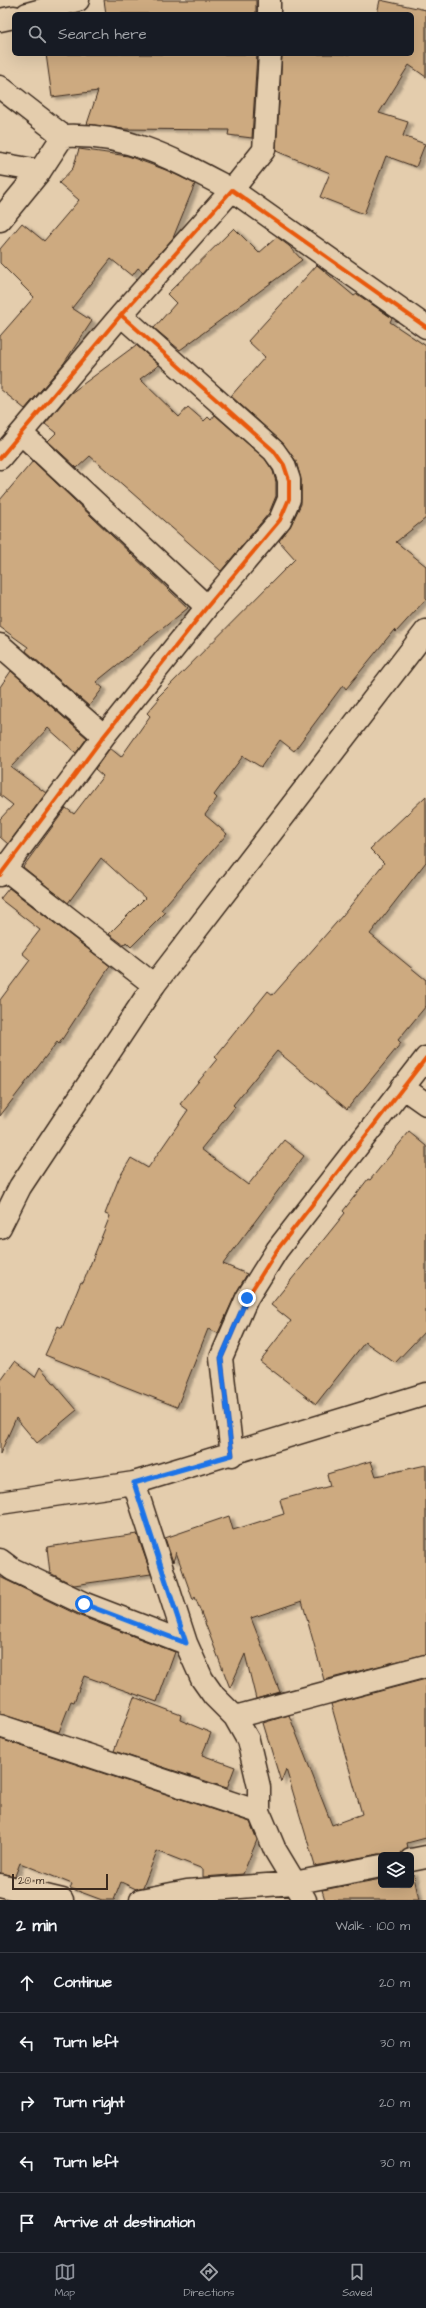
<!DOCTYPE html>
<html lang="en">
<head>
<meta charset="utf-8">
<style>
  body { margin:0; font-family:"Architects Daughter",sans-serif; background:#242831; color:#f1f3f6 }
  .controls { position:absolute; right:12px; bottom:12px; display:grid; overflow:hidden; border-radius:6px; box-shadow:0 4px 16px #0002 }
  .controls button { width:36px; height:36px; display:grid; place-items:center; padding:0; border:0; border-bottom:1px solid #363941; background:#171b24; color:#f1f3f6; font:20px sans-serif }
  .scale { position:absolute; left:12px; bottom:10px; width:96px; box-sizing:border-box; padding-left:4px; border:2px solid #3b2a1e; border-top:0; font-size:11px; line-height:14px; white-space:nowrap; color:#3b2a1e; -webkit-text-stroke:3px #e4cdad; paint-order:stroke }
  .stop { position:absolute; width:12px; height:12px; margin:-9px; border:3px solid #1a73e8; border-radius:50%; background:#fff }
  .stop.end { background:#1a73e8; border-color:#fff; box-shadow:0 1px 4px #0008 }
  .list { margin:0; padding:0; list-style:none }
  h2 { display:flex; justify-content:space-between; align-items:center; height:52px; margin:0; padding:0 16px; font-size:17px }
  h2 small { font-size:13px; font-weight:400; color:#9ea1a6 }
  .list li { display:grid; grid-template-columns:26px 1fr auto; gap:12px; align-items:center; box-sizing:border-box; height:60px; padding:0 16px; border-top:1px solid #363941 }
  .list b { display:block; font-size:15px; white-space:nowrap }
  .list em { font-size:13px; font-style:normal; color:#9ea1a6 }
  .icon { flex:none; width:22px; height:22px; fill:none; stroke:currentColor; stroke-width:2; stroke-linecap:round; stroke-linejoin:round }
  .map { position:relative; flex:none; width:426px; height:1900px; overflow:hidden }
  .search { position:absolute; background:#171b24; box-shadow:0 4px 16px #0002; left:12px; right:12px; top:12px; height:44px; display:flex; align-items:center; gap:10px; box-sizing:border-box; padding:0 14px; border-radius:6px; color:#9ea1a6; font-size:15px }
  .sheet { height:352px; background:#171b24 }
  nav { display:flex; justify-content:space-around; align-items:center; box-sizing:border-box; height:56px; border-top:1px solid #363941; background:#171b24; font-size:11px; color:#9ea1a6 }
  nav a { display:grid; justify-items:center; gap:2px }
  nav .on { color:#8c9099 }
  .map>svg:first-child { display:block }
</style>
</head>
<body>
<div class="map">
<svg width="426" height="1900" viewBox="0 0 426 1900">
  <defs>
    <filter id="shadow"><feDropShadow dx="4.5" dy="2.5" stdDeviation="1" flood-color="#0004"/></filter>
  </defs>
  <rect width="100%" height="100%" fill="#e4cdad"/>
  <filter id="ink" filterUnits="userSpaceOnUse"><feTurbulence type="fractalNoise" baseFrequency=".025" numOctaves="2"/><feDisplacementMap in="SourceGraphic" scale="8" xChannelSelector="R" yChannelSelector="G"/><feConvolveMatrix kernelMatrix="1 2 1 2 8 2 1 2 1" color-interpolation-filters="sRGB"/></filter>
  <g filter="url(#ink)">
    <path fill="#cdaa80" stroke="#3b2a1e" filter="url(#shadow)" d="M 104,0 L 256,0 L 256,14 L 106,14 Z
      M 380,0 L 426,10 L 426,77 L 409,65 L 379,113 L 408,122 L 403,136 L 425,144 L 416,167 L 386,156 L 364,214 L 320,197 L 330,173 L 276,151 L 282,54 L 412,54 L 412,14 L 377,14 Z
      M 46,54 L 257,54 L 252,138 L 228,135 L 229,130 L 123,129 L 87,124 L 98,91 L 52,97 Z
      M 79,149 L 128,156 L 166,170 L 195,184 L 173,238 L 143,272 L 138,268 L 132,276 L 111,259 L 72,308 L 92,321 L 64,363 L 25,409 L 0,389 L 0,336 L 34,297 L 0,263 L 0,249 L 22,223 L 44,241 L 79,200 L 59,183 L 73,168 Z
      M 234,228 L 259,253 L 277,237 L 289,246 L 302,260 L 180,350 L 154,328 L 176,303 L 167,294 Z
      M 317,265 L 354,296 L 357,294 L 392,318 L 390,322 L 426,346 L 426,518 L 396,542 L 426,566 L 426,599 L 396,632 L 394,630 L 346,689 L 343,685 L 294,751 L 280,740 L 261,767 L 243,756 L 214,795 L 217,798 L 205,815 L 227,834 L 161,910 L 165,913 L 131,947 L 126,942 L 124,945 L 109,934 L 145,898 L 101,858 L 68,903 L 23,867 L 66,808 L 74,814 L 103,776 L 95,769 L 110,748 L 121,757 L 150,716 L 147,713 L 159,699 L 157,698 L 295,559 L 279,541 L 291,525 L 301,504 L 301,480 L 296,461 L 282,442 L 231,396 L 265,357 L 248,341 Z
      M 136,345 L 159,365 L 140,379 L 179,417 L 188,407 L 204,421 L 208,417 L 211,420 L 215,415 L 265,459 L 273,471 L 276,482 L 276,496 L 269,513 L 221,571 L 90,456 L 77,468 L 48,441 L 56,433 L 45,424 L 71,393 Z
      M 33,461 L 188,608 L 96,682 L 103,688 L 89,706 L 26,651 L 28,647 L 0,627 L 0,500 Z
      M 11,671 L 87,738 L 76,753 L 48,728 L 11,767 L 46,793 L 8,844 L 0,837 L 0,819 L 13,805 L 0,795 L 0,687 Z
      M 426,796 L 426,862 L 370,934 L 426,980 L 426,1006 L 398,1040 L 401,1043 L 347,1109 L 277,1051 L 233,1105 L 235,1107 L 201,1149 L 248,1185 L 284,1140 L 304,1156 L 223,1264 L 247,1274 L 236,1293 L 218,1333 L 208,1329 L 177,1407 L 45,1355 L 58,1326 L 62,1328 L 81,1282 L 83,1283 L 110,1216 L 105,1214 L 119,1178 L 131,1158 L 148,1168 L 188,1110 L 180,1104 L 217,1059 L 215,1057 L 268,991 L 273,995 L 343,915 L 384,863 L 370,849 Z
      M 9,888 L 110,966 L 59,1044 L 57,1042 L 0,1116 L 0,1000 L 30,960 L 22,953 L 40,930 L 0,899 Z
      M 409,1132 L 426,1146 L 426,1330 L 395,1363 L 365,1342 L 316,1404 L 260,1361 L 291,1321 L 271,1305 L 345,1213 L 343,1211 L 368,1179 L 370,1180 Z
      M 15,1361 L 35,1377 L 40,1367 L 77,1410 L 37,1443 L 16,1418 L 0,1454 L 0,1382 Z
      M 371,1461 L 376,1476 L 426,1465 L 426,1654 L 324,1680 L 302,1601 L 251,1618 L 280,1692 L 256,1699 L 245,1654 L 230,1688 L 195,1597 L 193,1600 L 176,1552 L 173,1562 L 165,1538 L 229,1516 L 233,1530 L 284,1514 L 280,1500 L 330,1486 L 327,1474 Z
      M 137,1534 L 151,1574 L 74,1585 L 50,1573 L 47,1547 Z
      M 0,1577 L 80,1616 L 175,1652 L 157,1702 L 84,1676 L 74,1702 L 71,1701 L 59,1732 L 0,1714 Z
      M 426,1679 L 426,1838 L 407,1843 L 408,1848 L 400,1855 L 379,1854 L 315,1866 L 286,1769 L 281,1782 L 263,1723 L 289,1715 L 332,1825 L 362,1814 L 331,1704 Z
      M 134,1697 L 181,1715 L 180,1720 L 211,1733 L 202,1755 L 235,1767 L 227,1788 L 114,1751 Z
      M 0,1739 L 250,1822 L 257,1840 L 243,1874 L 203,1877 L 203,1869 L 157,1851 L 143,1887 L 136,1889 L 121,1882 L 114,1900 L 102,1900 L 70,1888 L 72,1884 L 20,1863 L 15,1876 L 0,1873 Z
      M 411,1872 L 413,1872 L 419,1900 L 325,1900 L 322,1890 L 381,1879 L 381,1885 L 411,1885 Z"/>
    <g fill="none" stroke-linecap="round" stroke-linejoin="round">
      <defs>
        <path id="minor" d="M 269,0 L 269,14
          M 27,14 L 78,0
          M 0,20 L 14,17
          M 0,87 L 63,136 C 130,133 175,160 232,190 L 264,150 L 270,54
          M 0,164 L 40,171
          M 0,220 L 40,171 L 63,136
          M 22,434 L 207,607
          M 0,458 L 121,315 L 232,190 L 426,327
          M 0,645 L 104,736
          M 0,865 L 154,985
          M 0,875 L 104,736 L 207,607 L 280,520 L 289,499 L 289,480 L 284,465 L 274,451 L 121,315
          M 402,1087 L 426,1104
          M 232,1455 L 221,1358 L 247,1298 L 277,1250 L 426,1058
          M 134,1483 L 186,1643 L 202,1679 L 214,1696 L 235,1717 L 248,1740 L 259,1787 L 259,1812 L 275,1850 L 305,1900
          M 0,1503 L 134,1483 L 426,1394
          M 0,1560 L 12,1569 L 85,1604 L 186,1643
          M 235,1717 L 426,1666
          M 0,1726 L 259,1812
          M 411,1860 L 426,1857
          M 0,1885 L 62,1900
          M 141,1900 L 187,1891 L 294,1883 L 381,1866"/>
        <path id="secondary" d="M 0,1227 L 20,1187 L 154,985 L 426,631"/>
      </defs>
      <use href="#minor" stroke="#3b2a1e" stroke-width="25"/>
      <use href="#secondary" stroke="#3b2a1e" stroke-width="25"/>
      <use href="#minor" stroke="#e4cdad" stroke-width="22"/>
      <use href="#secondary" stroke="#e4cdad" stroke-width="22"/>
      <defs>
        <path id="cycleway" d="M 0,458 L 121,315 L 232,190 L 426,327
          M 0,875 L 104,736 L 207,607 L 280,520 L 289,499 L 289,480 L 284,465 L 274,451 L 121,315
          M 232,1455 L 221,1358 L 247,1298 L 277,1250 L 426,1058"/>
      </defs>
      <use href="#cycleway" stroke="#e4cdad" stroke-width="6"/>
      <use href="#cycleway" stroke="#e8590c" stroke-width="4"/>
    </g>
  </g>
  <g fill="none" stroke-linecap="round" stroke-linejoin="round" filter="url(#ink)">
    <path stroke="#1a73e8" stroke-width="5" d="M 84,1604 L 186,1643 L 134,1483 L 232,1455 L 221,1358 L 247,1298"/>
  </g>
</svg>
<div class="controls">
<button><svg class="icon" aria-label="layers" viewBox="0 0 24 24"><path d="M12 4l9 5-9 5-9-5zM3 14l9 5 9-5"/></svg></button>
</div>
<div class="scale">20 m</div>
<div class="stop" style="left:84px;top:1604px"></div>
<div class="stop end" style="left:247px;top:1298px"></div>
<div class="search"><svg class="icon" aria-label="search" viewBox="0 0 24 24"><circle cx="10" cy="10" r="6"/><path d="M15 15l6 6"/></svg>Search here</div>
</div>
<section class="sheet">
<h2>2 min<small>Walk · 100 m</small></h2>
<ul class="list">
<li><svg class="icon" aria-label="ahead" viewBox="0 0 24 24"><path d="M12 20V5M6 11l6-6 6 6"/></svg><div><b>Continue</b></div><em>20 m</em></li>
<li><svg class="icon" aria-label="left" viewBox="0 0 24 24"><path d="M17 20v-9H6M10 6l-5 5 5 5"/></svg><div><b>Turn left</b></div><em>30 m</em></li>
<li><svg class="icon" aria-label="right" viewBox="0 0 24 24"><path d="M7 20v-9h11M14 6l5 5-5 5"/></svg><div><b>Turn right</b></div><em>20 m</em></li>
<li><svg class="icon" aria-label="left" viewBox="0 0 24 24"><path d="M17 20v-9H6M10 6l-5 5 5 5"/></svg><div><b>Turn left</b></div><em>30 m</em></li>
<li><svg class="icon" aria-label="arrive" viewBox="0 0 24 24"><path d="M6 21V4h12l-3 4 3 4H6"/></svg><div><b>Arrive at destination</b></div></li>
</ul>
</section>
<nav>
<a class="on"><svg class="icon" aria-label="map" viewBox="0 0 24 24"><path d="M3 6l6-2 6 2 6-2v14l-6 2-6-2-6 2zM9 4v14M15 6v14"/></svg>Map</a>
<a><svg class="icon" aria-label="directions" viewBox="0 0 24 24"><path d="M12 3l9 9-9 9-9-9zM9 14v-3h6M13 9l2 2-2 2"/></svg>Directions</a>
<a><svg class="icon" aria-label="saved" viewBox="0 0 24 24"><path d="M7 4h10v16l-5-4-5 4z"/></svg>Saved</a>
</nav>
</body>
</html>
